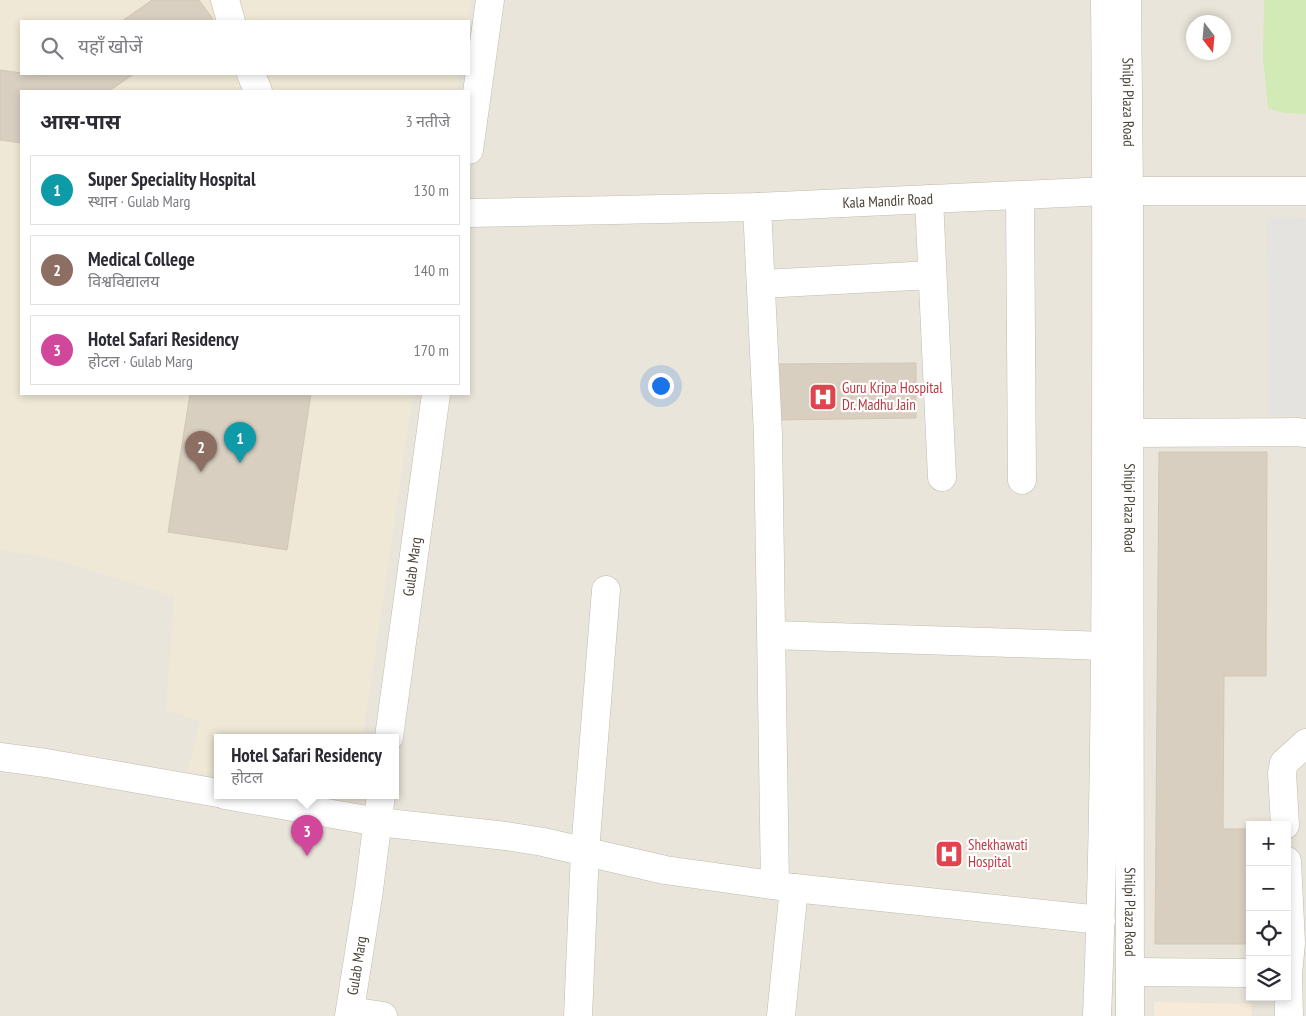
<!DOCTYPE html>
<html lang="hi">
<head>
<meta charset="utf-8">
<style>
  body { margin:0; font-family:"PT Sans Narrow","Noto Sans Devanagari",sans-serif; background:#f2f2f3; color:#2b2b33 }
  .controls { position:absolute; right:15px; bottom:15px; display:grid; overflow:hidden; border-radius:0px; box-shadow:0 2px 8px #0003 }
  .controls button { width:45px; height:45px; display:grid; place-items:center; padding:0; border:0; border-bottom:1px solid #e1e1e2; background:#fff; color:#2b2b33; font:25px sans-serif }
  .compass { position:absolute; left:1186px; top:15px; width:45px; height:45px; border-radius:50%; background:#fff; box-shadow:0 2px 8px #0003; rotate:164deg }
  .you { position:absolute; left:660px; top:385px; width:18px; height:18px; margin:-12px; border:4px solid #fff; border-radius:50%; background:#1a73e8; box-shadow:0 0 0 8px #1a73e833 }
  .badge { display:grid; place-items:center; width:32px; height:32px; border-radius:50%; background:#fc3f1d; color:#fff; font-size:16px; font-weight:700 }
  .pin { position:absolute; translate:-50% -41px; filter:drop-shadow(0 1px 2px #0008) }
  .pin::after { content:''; position:absolute; top:26px; width:18px; height:15px; background:inherit; clip-path:polygon(0 0,100% 0,50% 100%) }
  .popup { position:absolute; left:214px; top:734px; width:185px; height:65px; box-sizing:border-box; display:grid; place-content:center; border-radius:0px; background:#fff; filter:drop-shadow(0 1px 4px #0005); font-size:16px; white-space:nowrap; color:#7c7c81 }
  .popup b { font-size:19px; color:#2b2b33 }
  .popup::after { content:''; position:absolute; left:50%; top:100%; margin-left:-10px; border:10px solid transparent; border-top-color:#fff }
  .list { margin:0; padding:0; list-style:none }
  h2 { display:flex; justify-content:space-between; align-items:center; height:65px; margin:0; padding:0 20px; font-size:21px }
  h2 small { font-size:16px; font-weight:400; color:#7c7c81 }
  .list li { display:grid; grid-template-columns:32px 1fr auto; gap:15px; align-items:center; box-sizing:border-box; height:70px; margin:0 10px 10px; padding:0 10px; border:1px solid #e1e1e2; border-radius:0px }
  .list b { display:block; font-size:19px; white-space:nowrap }
  .list p { margin:0; font-size:16px; white-space:nowrap; color:#7c7c81 }
  .list em { font-size:16px; font-style:normal; color:#7c7c81 }
  .icon { flex:none; width:28px; height:28px; fill:none; stroke:currentColor; stroke-width:2; stroke-linecap:round; stroke-linejoin:round }
  .map { position:relative; flex:none; width:1306px; height:1016px; overflow:hidden }
  .search { position:absolute; background:#fff; box-shadow:0 2px 8px #0003; left:20px; top:20px; width:450px; height:55px; display:flex; align-items:center; gap:12px; box-sizing:border-box; padding:0 18px; border-radius:0px; color:#7c7c81; font-size:19px }
  .panel { position:absolute; background:#fff; box-shadow:0 2px 8px #0003; left:20px; top:90px; width:450px; height:305px; border-radius:0px }
  .map>svg:first-child { display:block }
</style>
</head>
<body>
<div class="map">
<svg width="1306" height="1016" viewBox="0 0 1306 1016">
  <rect width="100%" height="100%" fill="#f6f3ec"/>
  <path fill="#eae5da" fill-rule="evenodd" d="M 0,0 L 1306,0 L 1306,1016 L 0,1016 ZM 21,21 L 469,21 L 469,74 L 21,74 ZM 1194,22 L 1224,22 L 1224,52 L 1194,52 ZM 21,91 L 469,91 L 469,394 L 21,394 ZM 218,737 L 396,737 L 396,795 L 218,795 ZM 1250,825 L 1287,825 L 1287,997 L 1250,997 Z"/>
  <path fill="#f7ead8" d="M 1154,1002 L 1252,1004 L 1251,1016 L 1154,1016 Z"/>
  <path fill="#efe8d6" d="M 0,0 L 471,0 L 467,21 L 21,21 L 21,74 L 460,74 L 457,91 L 21,91 L 21,394 L 413,394 L 363,737 L 218,737 L 218,775 L 188,771 L 200,721 L 166,710 L 174,596 L 46,557 L 0,550 Z"/>
  <path fill="#d2eab5" d="M 1264,0 L 1306,0 L 1306,114 L 1284,113 L 1268,108 L 1263,58 Z"/>
  <path fill="#e5e3e0" d="M 1267,217 L 1306,218 L 1306,417 L 1268,416 Z"/>
  <path fill="#d8cfc1" stroke="#d3c7b4" d="M 152,0 L 199,0 L 213,19 L 210,21 L 122,21 Z
    M 0,70 L 45,76 L 48,74 L 134,74 L 109,91 L 21,91 L 21,143 L 0,140 Z
    M 916,363 L 916,418 L 773,420 L 772,364 Z
    M 190,394 L 311,394 L 287,550 L 168,532 Z
    M 1159,452 L 1267,452 L 1266,676 L 1224,676 L 1223,829 L 1250,829 L 1250,944 L 1155,944 Z"/>
  <g fill="none" stroke-linecap="round" stroke-linejoin="round">
    <defs>
      <g id="minor">
        <path d="M 225,0 L 231,21"/>
        <path id="s1" d="M 1127,0 L 1129,191 L 1130,1016"/>
        <path d="M 251,74 L 258,91"/>
        <path d="M 469,150 L 490,0"/>
        <path d="M 1020,196 L 1022,480"/>
        <path d="M 929,199 L 942,477"/>
        <path d="M 757,207 L 768,435 L 775,885"/>
        <path id="s2" d="M 469,213 L 757,207 L 1107,191 L 1306,191"/>
        <path d="M 761,284 L 932,275"/>
        <path d="M 1129,433 L 1297,432 L 1306,433"/>
        <path d="M 772,635 L 1105,646"/>
        <path id="s3" d="M 389,737 L 436,394"/>
        <path d="M 0,757 L 46,763 L 218,793"/>
        <path d="M 225,795 L 378,822 L 506,836 L 543,842 L 665,870 L 794,888 L 1101,920"/>
        <path d="M 1285,825 L 1282,773 L 1284,763 L 1306,743"/>
        <path d="M 1287,861 L 1291,943 L 1288,974 L 1289,1016"/>
        <path d="M 1131,972 L 1250,973"/>
        <path d="M 350,1011 L 383,1016"/>
        <path id="s4" d="M 349,1016 L 369,890 L 381,795"/>
        <path d="M 578,1016 L 585,851 L 606,590"/>
        <path d="M 781,1016 L 794,888"/>
        <path d="M 1097,1016 C 1104,849 1105,683 1106,516 C 1106,344 1107,172 1105,0"/>
      </g>
    </defs>
    <use href="#minor" stroke="#c2bbae" stroke-width="29"/>
    <use href="#minor" stroke="#fff" stroke-width="28"/>
  </g>
  <defs>
    <symbol id="hospital-square" viewBox="-11 -11 22 22"><rect x="-9" y="-9" width="18" height="18" rx="4" fill="#e0444e" stroke="#fff"/><path d="M-5-5h3v3.5h4V-5h3V5h-3V1.5h-4V5h-3Z" fill="#fff"/></symbol>
  </defs>
  <g fill-rule="evenodd">
    <use href="#hospital-square" x="807" y="381" width="32" height="32"/>
    <use href="#hospital-square" x="933" y="838" width="32" height="32"/>
  </g>
  <g text-anchor="middle" stroke-width="4.5" stroke-linejoin="round" paint-order="stroke">
    <g font-size="15" fill="#4b4439" stroke="#fff">
      <text dy="5" stroke="none"><textPath href="#s1" startOffset="102">Shilpi Plaza Road</textPath></text>
      <text dy="5" stroke="none"><textPath href="#s2" startOffset="419">Kala Mandir Road</textPath></text>
      <text dy="5" stroke="none"><textPath href="#s1" startOffset="508">Shilpi Plaza Road</textPath></text>
      <text dy="5" stroke="none"><textPath href="#s3" startOffset="172">Gulab Marg</textPath></text>
      <text dy="5" stroke="none"><textPath href="#s1" startOffset="912">Shilpi Plaza Road</textPath></text>
      <text dy="5" stroke="none"><textPath href="#s4" startOffset="51">Gulab Marg</textPath></text>
    </g>
    <g font-size="15" fill="#be3a42" stroke="#fff" text-anchor="start">
      <text x="842" y="393">Guru Kripa Hospital<tspan x="842" dy="17">Dr. Madhu Jain</tspan></text>
      <text x="968" y="850">Shekhawati<tspan x="968" dy="17">Hospital</tspan></text>
    </g>
  </g>
</svg>
<div class="controls">
<button>+</button>
<button>−</button>
<button><svg class="icon" aria-label="locate" viewBox="0 0 24 24"><circle cx="12" cy="12" r="6"/><path d="M12 2v4M12 18v4M2 12h4M18 12h4"/></svg></button>
<button><svg class="icon" aria-label="layers" viewBox="0 0 24 24"><path d="M12 4l9 5-9 5-9-5zM3 14l9 5 9-5"/></svg></button>
</div>
<svg class="compass" viewBox="-18 -18 36 36"><path d="M0-13l5 13h-10z" fill="#e53935"/><path d="M0 13l5-13h-10z" fill="#7c7c81"/></svg>
<div class="you"></div>
<div class="pin badge" style="left:240px;top:463px;background:#0f9aa8">1</div>
<div class="pin badge" style="left:201px;top:472px;background:#8d6e63">2</div>
<div class="pin badge" style="left:307px;top:856px;background:#d1479c">3</div>
<div class="popup"><b>Hotel Safari Residency</b>होटल</div>
<div class="search"><svg class="icon" aria-label="search" viewBox="0 0 24 24"><circle cx="10" cy="10" r="6"/><path d="M15 15l6 6"/></svg>यहाँ खोजें</div>
<section class="panel">
<h2>आस-पास<small>3 नतीजे</small></h2>
<ul class="list">
<li><span class="badge" style="background:#0f9aa8">1</span><div><b>Super Speciality Hospital</b><p>स्थान · Gulab Marg</p></div><em>130 m</em></li>
<li><span class="badge" style="background:#8d6e63">2</span><div><b>Medical College</b><p>विश्वविद्यालय</p></div><em>140 m</em></li>
<li><span class="badge" style="background:#d1479c">3</span><div><b>Hotel Safari Residency</b><p>होटल · Gulab Marg</p></div><em>170 m</em></li>
</ul>
</section>
</div>
</body>
</html>
